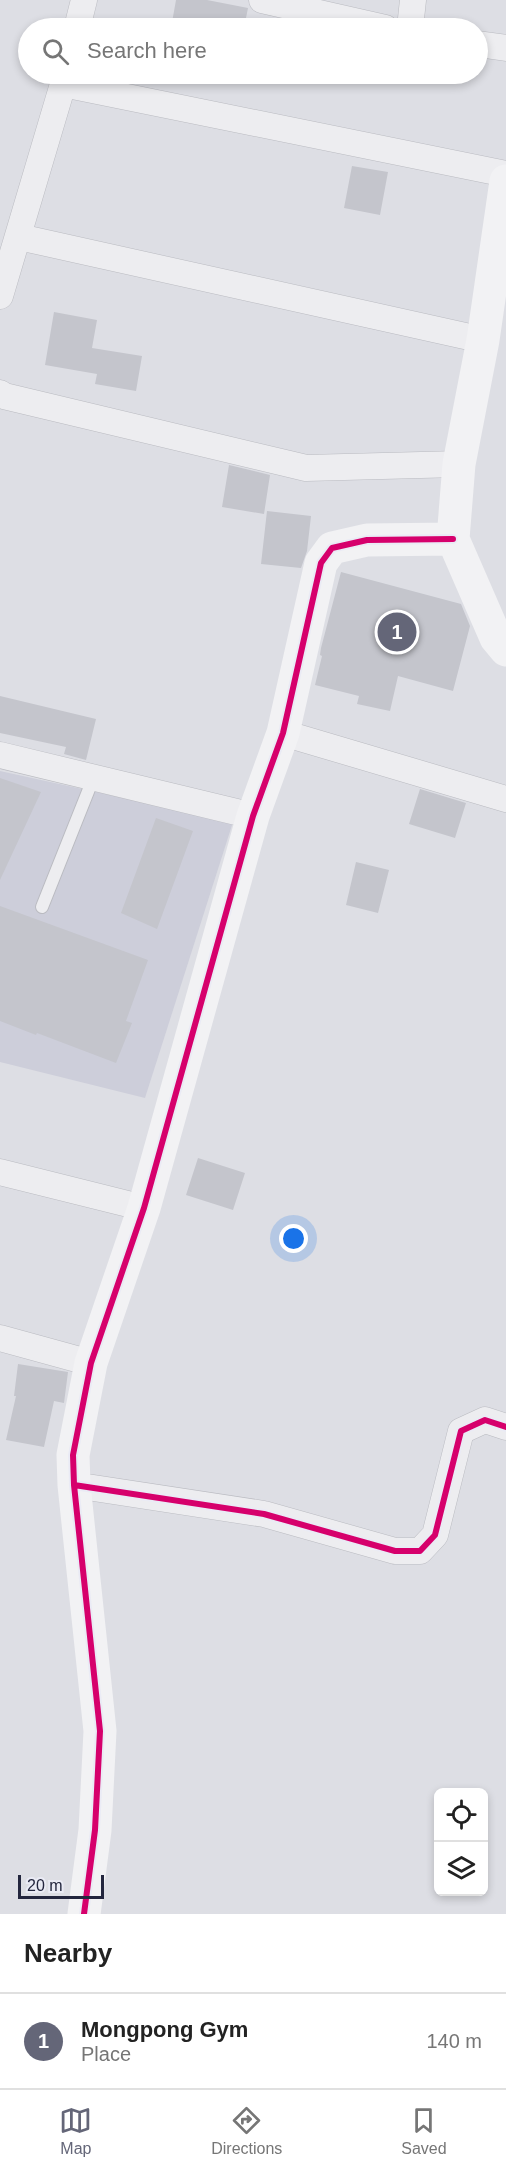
<!DOCTYPE html>
<html lang="en">
<head>
<meta charset="utf-8">
<style>
  body { margin:0; font-family:Helvetica,sans-serif; background:#f6f6f6; color:#222 }
  .controls { position:absolute; right:18px; bottom:18px; display:grid; overflow:hidden; border-radius:9px; box-shadow:0 3px 9px #0003 }
  .controls button { width:54px; height:54px; display:grid; place-items:center; padding:0; border:0; border-bottom:2px solid #e0e0e0; background:#fff; color:#222; font:30px sans-serif }
  .scale { position:absolute; left:18px; bottom:15px; width:86px; box-sizing:border-box; padding-left:6px; border:3px solid #23263e; border-top:0; font-size:16px; line-height:21px; white-space:nowrap; color:#23263e; -webkit-text-stroke:4px #eaebf5; paint-order:stroke }
  .you { position:absolute; left:294px; top:1239px; width:21px; height:21px; margin:-15px; border:4px solid #fff; border-radius:50%; background:#1a73e8; box-shadow:0 0 0 9px #1a73e833 }
  .badge { display:grid; place-items:center; width:39px; height:39px; border-radius:50%; background:#646678; color:#fff; font-size:20px; font-weight:700 }
  .pin { position:absolute; translate:-50% -50%; border:3px solid #fff; box-shadow:0 2px 6px #0006 }
  .list { margin:0; padding:0; list-style:none }
  h2 { display:flex; justify-content:space-between; align-items:center; height:78px; margin:0; padding:0 24px; font-size:26px }
  h2 small { font-size:20px; font-weight:400; color:#767676 }
  .list li { display:grid; grid-template-columns:39px 1fr auto; gap:18px; align-items:center; box-sizing:border-box; height:96px; padding:0 24px; border-top:2px solid #e0e0e0 }
  .list b { display:block; font-size:22px; white-space:nowrap }
  .list p { margin:0; font-size:20px; white-space:nowrap; color:#767676 }
  .list em { font-size:20px; font-style:normal; color:#767676 }
  .icon { flex:none; width:33px; height:33px; fill:none; stroke:currentColor; stroke-width:2; stroke-linecap:round; stroke-linejoin:round }
  .map { position:relative; flex:none; width:506px; height:1914px; overflow:hidden }
  .search { position:absolute; background:#fff; box-shadow:0 3px 9px #0003; left:18px; right:18px; top:18px; height:66px; display:flex; align-items:center; gap:15px; box-sizing:border-box; padding:0 21px; border-radius:33px; color:#767676; font-size:22px }
  .sheet { height:174px; background:#fff }
  nav { display:flex; justify-content:space-around; align-items:center; box-sizing:border-box; height:84px; border-top:2px solid #e0e0e0; background:#fff; font-size:16px; color:#767676 }
  nav a { display:grid; justify-items:center; gap:3px }
  nav .on { color:#646678 }
  .map>svg:first-child { display:block }
</style>
</head>
<body>
<div class="map">
<svg width="506" height="1914" viewBox="0 0 506 1914">
  <rect width="100%" height="100%" fill="#dddee4"/>
  <path fill="#cdceda" d="M 0,771 L 233,822 L 145,1098 L 0,1062 Z"/>
  <path fill="#c4c5cc" d="M 176,0 L 207,0 L 248,8 L 244,28 L 171,28 Z
    M 352,166 L 388,172 L 380,215 L 344,208 Z
    M 54,312 L 97,320 L 92,348 L 142,356 L 136,391 L 95,384 L 97,374 L 45,365 Z
    M 229,465 L 270,475 L 264,514 L 222,507 Z
    M 267,511 L 311,516 L 307,551 L 301,568 L 261,564 Z
    M 341,572 L 461,604 L 470,626 L 453,691 L 398,676 L 390,711 L 357,704 L 359,696 L 315,685 L 322,656 L 320,655 L 321,648 Z
    M 0,696 L 96,719 L 86,760 L 64,754 L 66,747 L 0,733 Z
    M 0,778 L 41,792 L 0,880 Z
    M 420,789 L 466,803 L 455,838 L 409,824 Z
    M 156,818 L 193,831 L 157,929 L 121,913 Z
    M 356,862 L 389,870 L 378,913 L 346,905 Z
    M 0,906 L 148,960 L 126,1021 L 132,1023 L 116,1063 L 37,1033 L 36,1035 L 0,1021 Z
    M 198,1158 L 245,1173 L 233,1210 L 186,1195 Z
    M 18,1364 L 68,1372 L 64,1403 L 54,1401 L 44,1447 L 6,1440 L 16,1396 L 14,1396 Z"/>
  <g fill="none" stroke-linecap="round" stroke-linejoin="round">
    <defs>
      <path id="lane" d="M 42,907 L 93,779"/>
      <path id="street" d="M 262,0 L 385,28
        M 77,28 L 84,0
        M 410,28 L 413,0
        M 478,44 L 506,48
        M 63,84 L 506,174
        M 19,237 L 483,340
        M 0,296 L 66,74
        M 0,393 L 4,396 L 306,468 L 459,464
        M 283,733 L 506,799
        M 0,755 L 253,816
        M 0,1172 L 144,1208
        M 0,1338 L 91,1363
        M 74,1485 L 264,1514 L 395,1551 L 420,1551 L 435,1535 L 461,1431 L 485,1420 L 506,1427"/>
    </defs>
    <use href="#lane" stroke="#babbc1" stroke-width="14"/>
    <use href="#street" stroke="#babbc1" stroke-width="27"/>
    <use href="#lane" stroke="#ededf0" stroke-width="12"/>
    <use href="#street" stroke="#ededf0" stroke-width="26"/>
    <path stroke="#f2f2f4" stroke-width="33" d="M 506,181 L 483,340 L 459,464 L 453,539 L 496,638 L 506,650
      M 84,1914 L 95,1830 L 100,1731 L 74,1485 L 73,1455 L 91,1363 L 144,1208 L 253,816 L 283,733 L 321,563 L 332,548 L 367,540 L 453,539"/>
    <defs>
      <path id="cycleway" d="M 74,1485 L 264,1514 L 395,1551 L 420,1551 L 435,1535 L 461,1431 L 485,1420 L 506,1427
        M 84,1914 L 95,1830 L 100,1731 L 74,1485 L 73,1455 L 91,1363 L 144,1208 L 253,816 L 283,733 L 321,563 L 332,548 L 367,540 L 453,539"/>
    </defs>
    <use href="#cycleway" stroke="#eaebf5" stroke-width="10"/>
    <use href="#cycleway" stroke="#d6006c" stroke-width="6"/>
  </g>
</svg>
<div class="controls">
<button><svg class="icon" aria-label="locate" viewBox="0 0 24 24"><circle cx="12" cy="12" r="6"/><path d="M12 2v4M12 18v4M2 12h4M18 12h4"/></svg></button>
<button><svg class="icon" aria-label="layers" viewBox="0 0 24 24"><path d="M12 4l9 5-9 5-9-5zM3 14l9 5 9-5"/></svg></button>
</div>
<div class="scale">20 m</div>
<div class="you"></div>
<div class="pin badge" style="left:397px;top:632px">1</div>
<div class="search"><svg class="icon" aria-label="search" viewBox="0 0 24 24"><circle cx="10" cy="10" r="6"/><path d="M15 15l6 6"/></svg>Search here</div>
</div>
<section class="sheet">
<h2>Nearby<small></small></h2>
<ul class="list">
<li><span class="badge">1</span><div><b>Mongpong Gym</b><p>Place</p></div><em>140 m</em></li>
</ul>
</section>
<nav>
<a class="on"><svg class="icon" aria-label="map" viewBox="0 0 24 24"><path d="M3 6l6-2 6 2 6-2v14l-6 2-6-2-6 2zM9 4v14M15 6v14"/></svg>Map</a>
<a><svg class="icon" aria-label="directions" viewBox="0 0 24 24"><path d="M12 3l9 9-9 9-9-9zM9 14v-3h6M13 9l2 2-2 2"/></svg>Directions</a>
<a><svg class="icon" aria-label="saved" viewBox="0 0 24 24"><path d="M7 4h10v16l-5-4-5 4z"/></svg>Saved</a>
</nav>
</body>
</html>
